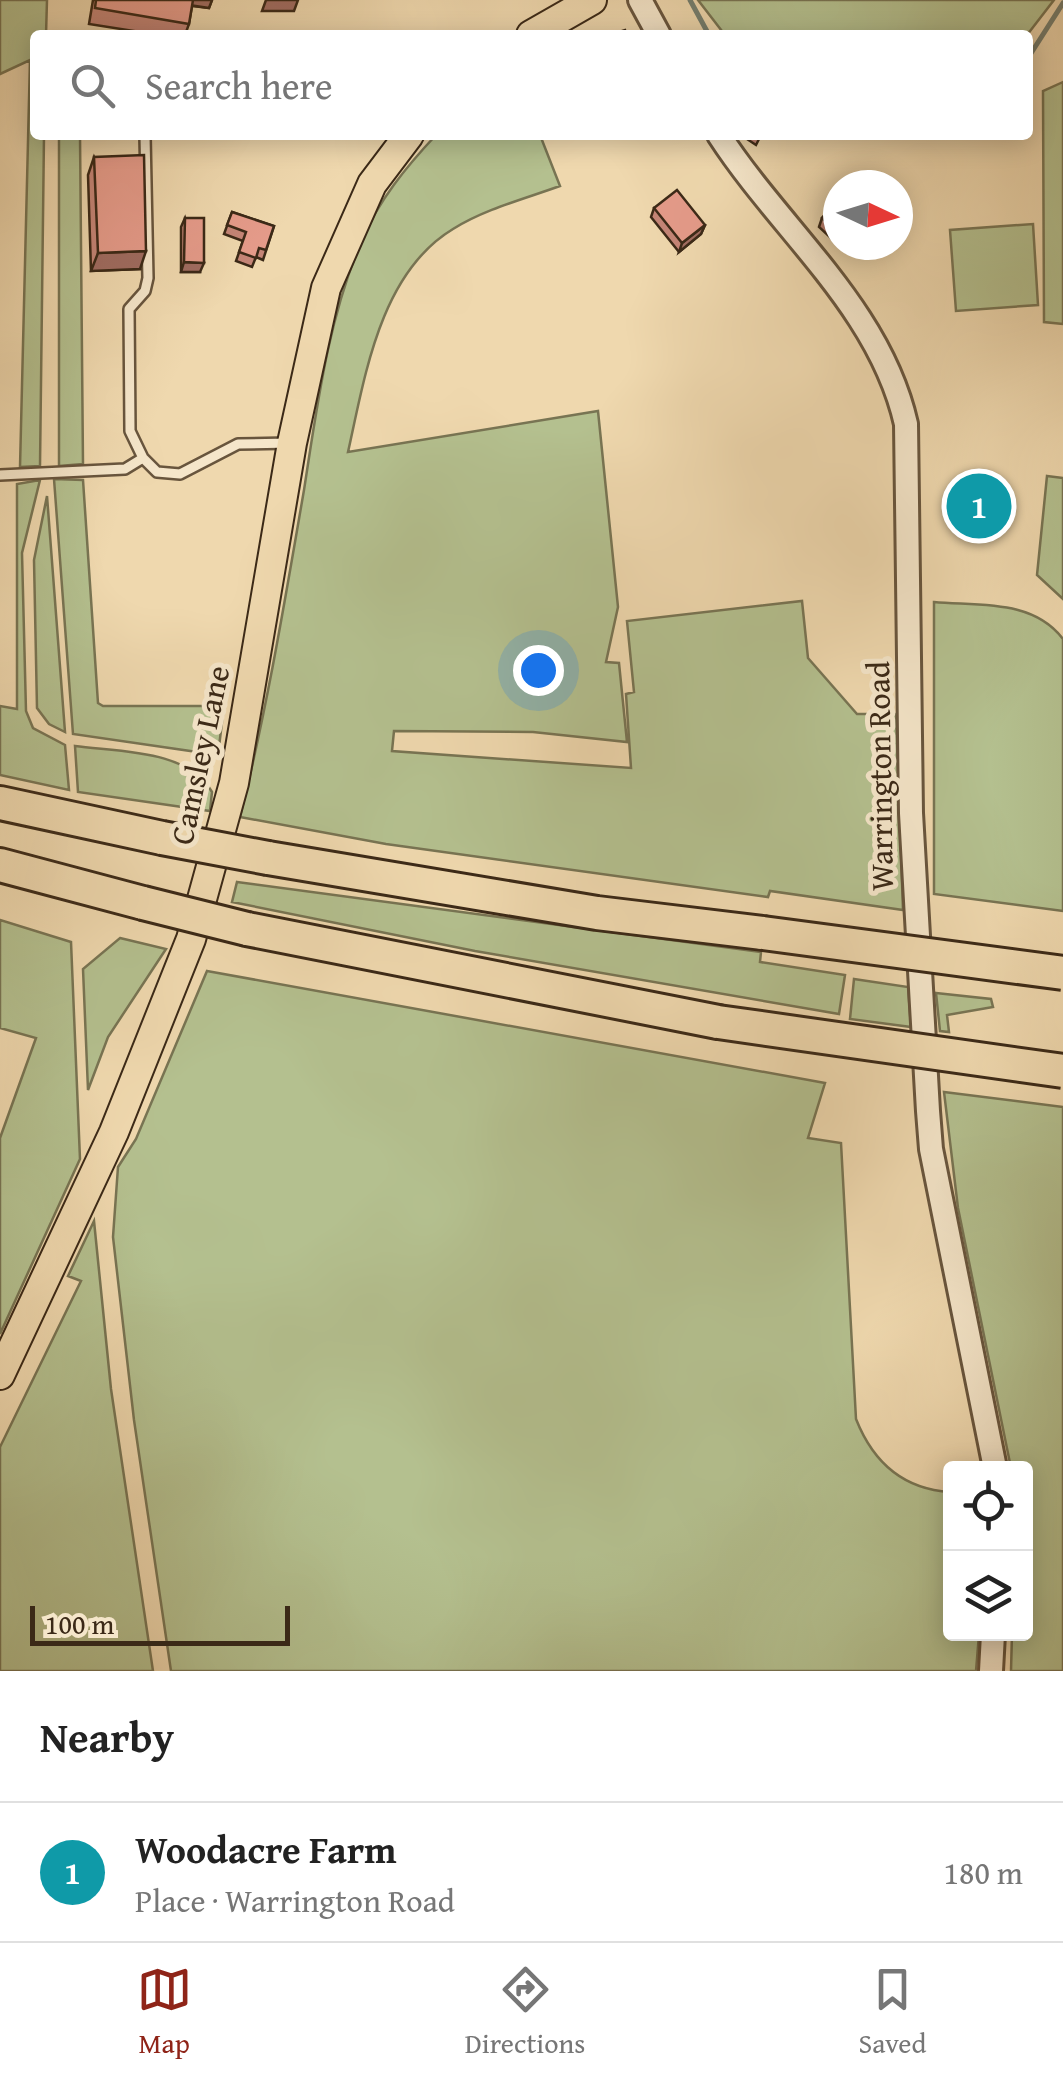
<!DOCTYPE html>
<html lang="en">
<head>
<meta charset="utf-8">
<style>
  body { margin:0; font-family:"Gentium Book Plus",serif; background:#f6f6f6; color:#222 }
  .controls { position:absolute; right:30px; bottom:30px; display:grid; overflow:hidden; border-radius:10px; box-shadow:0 5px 25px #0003 }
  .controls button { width:90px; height:90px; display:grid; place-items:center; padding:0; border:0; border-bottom:2px solid #e0e0e0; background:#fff; color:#222; font:50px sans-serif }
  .compass { position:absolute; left:823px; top:170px; width:90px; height:90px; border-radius:50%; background:#fff; box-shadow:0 5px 25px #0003; rotate:94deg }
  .scale { position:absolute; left:30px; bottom:25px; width:260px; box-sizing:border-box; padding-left:10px; border:5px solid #3b2917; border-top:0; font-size:28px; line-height:35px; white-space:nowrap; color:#3b2917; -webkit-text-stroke:8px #f5e6ca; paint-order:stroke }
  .you { position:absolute; left:538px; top:670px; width:35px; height:35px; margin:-25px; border:8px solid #fff; border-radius:50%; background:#1a73e8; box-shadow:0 0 0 15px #1a73e833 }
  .badge { display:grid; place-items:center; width:65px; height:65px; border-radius:50%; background:#8f2418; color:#fff; font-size:32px; font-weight:700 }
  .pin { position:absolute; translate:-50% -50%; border:5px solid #fff; box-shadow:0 2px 10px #0006 }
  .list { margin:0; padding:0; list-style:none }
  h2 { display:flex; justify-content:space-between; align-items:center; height:130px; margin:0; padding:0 40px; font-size:42px }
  h2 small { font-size:32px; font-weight:400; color:#767676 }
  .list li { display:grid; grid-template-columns:65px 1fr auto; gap:30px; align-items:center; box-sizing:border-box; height:140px; padding:0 40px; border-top:2px solid #e0e0e0 }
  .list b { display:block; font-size:38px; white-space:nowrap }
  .list p { margin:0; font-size:32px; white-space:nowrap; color:#767676 }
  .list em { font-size:32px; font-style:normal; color:#767676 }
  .icon { flex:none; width:55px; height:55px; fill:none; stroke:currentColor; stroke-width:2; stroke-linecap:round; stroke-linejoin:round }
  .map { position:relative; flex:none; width:1063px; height:1671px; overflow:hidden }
  .search { position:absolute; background:#fff; box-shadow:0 5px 25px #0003; left:30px; right:30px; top:30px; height:110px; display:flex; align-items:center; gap:25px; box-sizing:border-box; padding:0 35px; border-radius:10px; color:#767676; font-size:38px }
  .sheet { height:270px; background:#fff }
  nav { display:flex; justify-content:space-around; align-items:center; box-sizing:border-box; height:140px; border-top:2px solid #e0e0e0; background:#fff; font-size:28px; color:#767676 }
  nav a { display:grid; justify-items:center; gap:5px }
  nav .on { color:#8f2418 }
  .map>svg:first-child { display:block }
</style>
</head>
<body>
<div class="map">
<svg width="1063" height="1671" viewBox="0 0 1063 1671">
  <rect width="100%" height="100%" fill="#efd8ae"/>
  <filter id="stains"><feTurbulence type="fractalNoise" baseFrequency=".002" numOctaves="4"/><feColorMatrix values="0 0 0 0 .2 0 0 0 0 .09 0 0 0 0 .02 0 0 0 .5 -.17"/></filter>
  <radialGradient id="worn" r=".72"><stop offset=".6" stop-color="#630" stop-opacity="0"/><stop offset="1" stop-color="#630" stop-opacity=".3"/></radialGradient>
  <path fill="#b4c08f" stroke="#787453" stroke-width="2.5" d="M 0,0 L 47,0 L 46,35 L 35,35 L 35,135 L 44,135 L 40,466 L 20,467 L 30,60 L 0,74 Z
    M 698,0 L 1054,0 L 1027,35 L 725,35 Z
    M 1063,82 L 1063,324 L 1044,322 L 1043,91 Z
    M 59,135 L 80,135 L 83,464 L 59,466 Z
    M 436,135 L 540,135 L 560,186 C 524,199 485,209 453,229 C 380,273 365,376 348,452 L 598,411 L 618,607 L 606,662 L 619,663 L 627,742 L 533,732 L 394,731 L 392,751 L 631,768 L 626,694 L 634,692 L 627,621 L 802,601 L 808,658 L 857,714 L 896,714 L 903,910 L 770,891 L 768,897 L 386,844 L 240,817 C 267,709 285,600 304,490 C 317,407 328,318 362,240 C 378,201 407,166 436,135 Z
    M 1033,224 L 1038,305 L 956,311 L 950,230 Z
    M 1047,476 L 1063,478 L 1063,599 L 1037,575 Z
    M 54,479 L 83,480 L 98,703 L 103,706 L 224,706 L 218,755 L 73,734 Z
    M 40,480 L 22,553 L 26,711 L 33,728 L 65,745 L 69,790 L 0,775 L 0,706 L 17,709 L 17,484 Z
    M 47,496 L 65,732 L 49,724 L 37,708 L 34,560 Z
    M 934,602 C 979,606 1033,599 1063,639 L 1063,911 L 934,894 Z
    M 75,746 C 119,752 187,749 212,792 L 210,811 L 78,792 Z
    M 237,882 L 761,952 L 760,962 L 845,975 L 839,1014 L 475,951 L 232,902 Z
    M 0,920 L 71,942 L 80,1159 L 0,1334 L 0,1138 L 36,1038 L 0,1028 Z
    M 120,938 L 166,949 L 108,1037 L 88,1090 L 83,969 Z
    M 207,971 L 825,1083 L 808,1138 L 841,1143 L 856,1419 C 873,1462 902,1489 950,1492 L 950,1634 L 979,1634 L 976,1671 L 171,1671 L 134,1420 L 113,1237 L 118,1167 L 136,1139 Z
    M 854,979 L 908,987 L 911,1027 L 850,1019 Z
    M 936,993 L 991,999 L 993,1007 L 947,1015 L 949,1032 L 940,1031 Z
    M 944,1092 L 1063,1107 L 1063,1671 L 1011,1671 L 1012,1634 L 1026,1634 L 1026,1468 L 1011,1468 L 958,1208 Z
    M 94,1221 L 111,1389 L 153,1671 L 0,1671 L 0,1447 L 81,1281 L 68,1276 Z"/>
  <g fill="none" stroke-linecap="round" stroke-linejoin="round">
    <path stroke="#747f71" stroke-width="5" d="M 690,0 L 709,35
      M 1028,58 L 1063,3"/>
    <defs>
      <path id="service" d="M 145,136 L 148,278 L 145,291 L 129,309 L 130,431 L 143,458 L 157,472 L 180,474 L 238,444 L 290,443
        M 0,475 L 125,469 L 143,458"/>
      <path id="tertiary" d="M 640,0 L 659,35
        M 719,135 C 781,231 880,308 906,424 L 911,813 L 928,1111 L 931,1149 L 995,1468
        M 991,1671 L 993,1634"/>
      <path id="primary" d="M 531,35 L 592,0
        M 0,1375 L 114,1132 L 191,939 L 234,783 L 292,443 L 326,288 L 372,184 L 409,135"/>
      <path id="motorway" d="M 0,803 L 162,838
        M 268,858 L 597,913 L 763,933
        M 0,865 L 143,903
        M 247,929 L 718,1022"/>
    </defs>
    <use href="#service" stroke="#68553d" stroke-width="14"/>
    <use href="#tertiary" stroke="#68553d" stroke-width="28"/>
    <use href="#primary" stroke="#3b2917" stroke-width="32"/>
    <use href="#motorway" stroke="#3b2917" stroke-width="38"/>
    <use href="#service" stroke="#f5e6ca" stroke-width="9"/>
    <use href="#tertiary" stroke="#f5e6ca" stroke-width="22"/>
    <use href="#primary" stroke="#efd8ae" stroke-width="28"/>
    <use href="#motorway" stroke="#efd8ae" stroke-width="32"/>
    <defs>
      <path id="motorway-bridge" d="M 162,838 L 268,858
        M 143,903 L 247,929
        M 763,933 L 1063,973
        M 718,1022 L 1063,1071"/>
    </defs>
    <use href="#motorway-bridge" stroke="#3b2917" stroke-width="38" stroke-linecap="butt"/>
    <use href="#motorway-bridge" stroke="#efd8ae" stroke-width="32"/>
  </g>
  <path fill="#c58577" stroke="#3b2917" stroke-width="2.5" d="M 93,0 L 212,0 L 209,8 L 192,6 L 189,24 L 185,35 L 159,35 L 89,24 Z
    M 741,135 L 761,135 L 756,145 Z
    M 94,157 L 140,269 L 91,271 L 88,175 Z
    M 838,201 L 838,245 L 853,245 L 846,252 L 819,227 L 822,218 Z
    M 654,208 L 705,225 L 701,234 L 679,252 L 651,217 Z
    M 232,212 L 274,226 L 263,260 L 256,257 L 252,267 L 236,261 L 243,241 L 224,234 Z
    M 185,218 L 200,272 L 181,272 L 181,227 Z
    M 972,475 L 989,528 L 966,527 L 969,484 Z"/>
  <path fill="#a06c61" stroke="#3b2917" stroke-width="2.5" d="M 191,0 L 212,0 L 209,8 L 189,5 Z
    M 266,0 L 298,0 L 294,11 L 262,11 Z
    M 705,225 L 701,234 L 679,252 L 682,243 Z
    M 146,251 L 140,269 L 91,271 L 98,253 Z
    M 184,262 L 204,263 L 200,272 L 181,272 Z
    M 970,518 L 992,519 L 989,528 L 966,527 Z"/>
  <path fill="#e59b8a" stroke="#3b2917" stroke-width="2.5" d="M 96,0 L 193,0 L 189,24 L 95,8 Z
    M 625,30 L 627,35 L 610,35 Z
    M 144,155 L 146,251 L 98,253 L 94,157 Z
    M 677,190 L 705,225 L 682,243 L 654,208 Z
    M 838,201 L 838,233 L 822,218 Z
    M 232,212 L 274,226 L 266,250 L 259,248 L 256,258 L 239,252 L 246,232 L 227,225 Z
    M 185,218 L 204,218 L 204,263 L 184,262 Z
    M 972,475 L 995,477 L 992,519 L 970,518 Z"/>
  <g text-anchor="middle" stroke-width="10" stroke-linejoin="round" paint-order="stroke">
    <g font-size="32" fill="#3b2917" stroke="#f5e6ca">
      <text transform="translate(200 755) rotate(-78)" y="11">Camsley Lane</text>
      <text transform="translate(880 776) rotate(-91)" y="11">Warrington Road</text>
    </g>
  </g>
  <rect width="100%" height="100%" filter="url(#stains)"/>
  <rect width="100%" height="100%" fill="url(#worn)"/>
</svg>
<div class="controls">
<button><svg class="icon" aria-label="locate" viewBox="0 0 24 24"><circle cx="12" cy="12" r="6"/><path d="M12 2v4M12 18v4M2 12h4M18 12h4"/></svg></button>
<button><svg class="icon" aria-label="layers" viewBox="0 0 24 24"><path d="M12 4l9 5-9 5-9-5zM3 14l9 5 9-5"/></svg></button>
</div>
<svg class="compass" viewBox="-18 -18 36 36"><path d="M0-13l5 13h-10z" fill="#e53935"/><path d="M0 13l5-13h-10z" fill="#767676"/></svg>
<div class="scale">100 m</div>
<div class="you"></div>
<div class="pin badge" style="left:979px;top:506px;background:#0f9aa8">1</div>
<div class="search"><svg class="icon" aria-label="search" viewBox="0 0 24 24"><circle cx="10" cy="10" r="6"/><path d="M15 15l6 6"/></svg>Search here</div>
</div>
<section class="sheet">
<h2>Nearby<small></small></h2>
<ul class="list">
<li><span class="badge" style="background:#0f9aa8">1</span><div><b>Woodacre Farm</b><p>Place · Warrington Road</p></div><em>180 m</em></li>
</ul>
</section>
<nav>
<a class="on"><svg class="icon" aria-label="map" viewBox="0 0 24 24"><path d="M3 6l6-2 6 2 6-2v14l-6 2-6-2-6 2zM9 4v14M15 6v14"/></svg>Map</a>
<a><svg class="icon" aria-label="directions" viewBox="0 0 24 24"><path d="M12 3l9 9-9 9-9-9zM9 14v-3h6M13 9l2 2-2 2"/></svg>Directions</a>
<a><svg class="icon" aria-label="saved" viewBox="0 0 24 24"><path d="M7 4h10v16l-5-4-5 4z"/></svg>Saved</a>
</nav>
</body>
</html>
